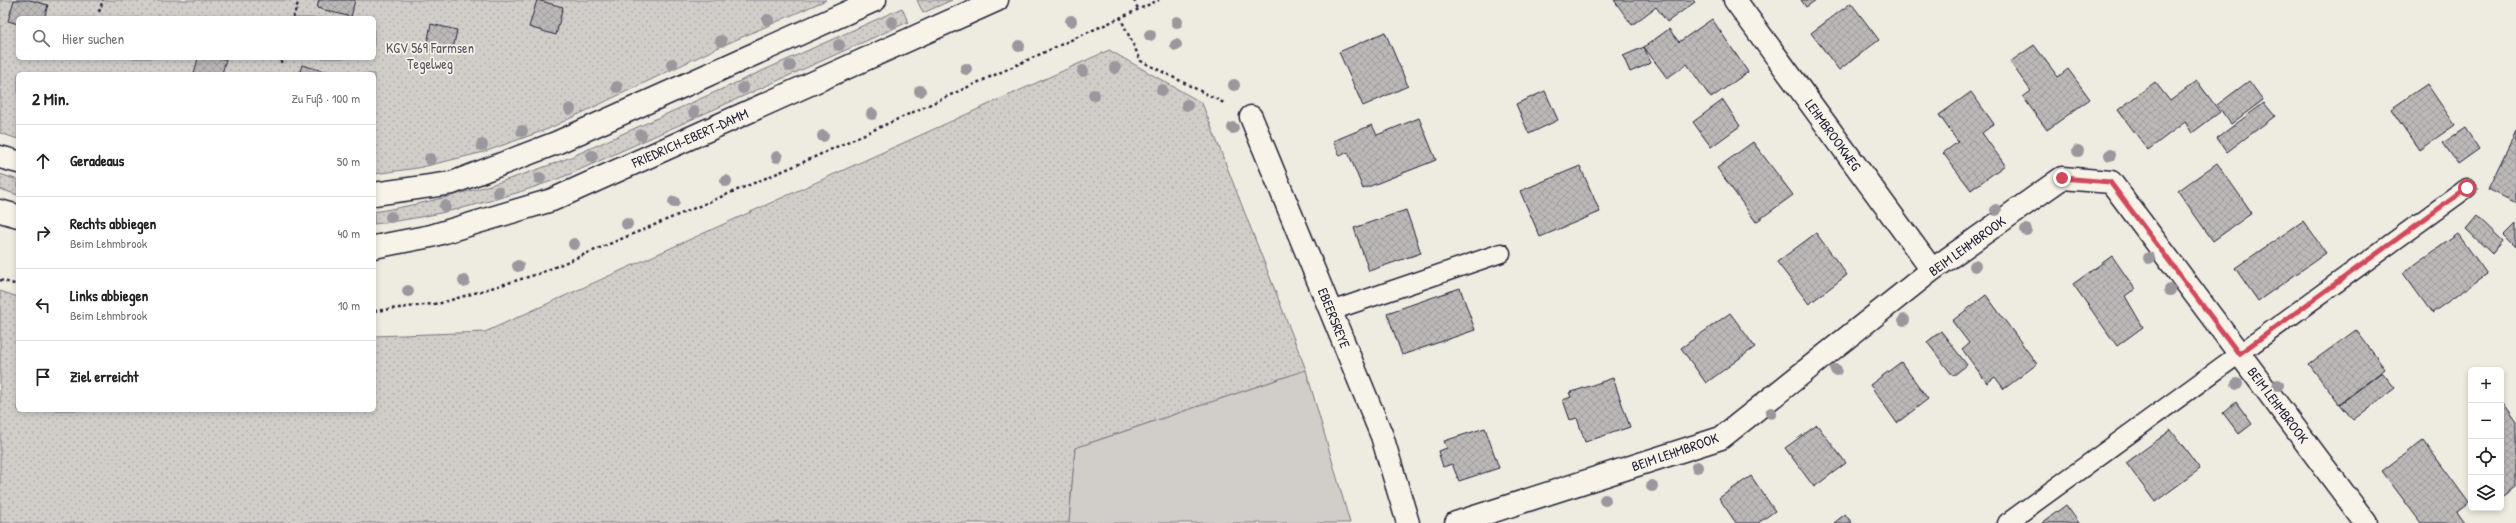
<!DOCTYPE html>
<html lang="de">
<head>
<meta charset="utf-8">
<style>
  body { margin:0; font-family:"Patrick Hand",sans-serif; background:#f2f2f2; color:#222 }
  .controls { position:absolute; right:12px; bottom:12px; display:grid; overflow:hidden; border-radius:6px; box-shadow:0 2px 6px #0003 }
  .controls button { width:36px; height:36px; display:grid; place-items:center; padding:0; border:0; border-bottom:1px solid #e0e0e0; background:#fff; color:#222; font:20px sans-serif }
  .stop { position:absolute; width:12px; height:12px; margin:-9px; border:3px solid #d1495b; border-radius:50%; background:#fff }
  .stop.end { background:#d1495b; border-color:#fff; box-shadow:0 1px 4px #0008 }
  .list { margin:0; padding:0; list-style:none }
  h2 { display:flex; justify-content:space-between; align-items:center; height:52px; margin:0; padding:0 16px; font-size:17px }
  h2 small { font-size:13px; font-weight:400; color:#767676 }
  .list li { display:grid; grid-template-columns:26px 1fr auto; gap:12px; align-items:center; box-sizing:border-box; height:72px; padding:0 16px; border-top:1px solid #e0e0e0 }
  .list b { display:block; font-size:15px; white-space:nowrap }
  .list p { margin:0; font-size:13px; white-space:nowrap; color:#767676 }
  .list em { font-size:13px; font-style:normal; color:#767676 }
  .icon { flex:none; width:22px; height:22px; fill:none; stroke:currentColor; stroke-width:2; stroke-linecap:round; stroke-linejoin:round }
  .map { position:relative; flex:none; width:2516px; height:523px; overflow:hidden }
  .search { position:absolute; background:#fff; box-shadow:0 2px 6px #0003; left:16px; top:16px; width:360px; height:44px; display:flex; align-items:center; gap:10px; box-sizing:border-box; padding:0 14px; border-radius:6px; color:#767676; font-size:15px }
  .panel { position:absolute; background:#fff; box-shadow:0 2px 6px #0003; left:16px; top:72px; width:360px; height:340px; border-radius:6px }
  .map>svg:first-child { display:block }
</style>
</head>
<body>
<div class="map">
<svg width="2516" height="523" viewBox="0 0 2516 523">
  <defs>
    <pattern id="grass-dots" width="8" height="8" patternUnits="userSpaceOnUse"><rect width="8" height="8" fill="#d1cdc9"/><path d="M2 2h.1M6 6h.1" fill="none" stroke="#b3b0ae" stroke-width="1.8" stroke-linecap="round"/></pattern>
    <pattern id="building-cross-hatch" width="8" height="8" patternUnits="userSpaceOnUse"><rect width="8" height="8" fill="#bbb8b7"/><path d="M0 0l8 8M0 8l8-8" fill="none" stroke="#a09e9e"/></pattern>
  </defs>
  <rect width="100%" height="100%" fill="#eeebe1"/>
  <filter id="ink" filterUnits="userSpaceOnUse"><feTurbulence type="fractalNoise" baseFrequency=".025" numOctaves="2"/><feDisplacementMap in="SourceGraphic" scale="8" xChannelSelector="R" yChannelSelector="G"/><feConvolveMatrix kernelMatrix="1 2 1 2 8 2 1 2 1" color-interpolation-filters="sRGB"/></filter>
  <g filter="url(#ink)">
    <path fill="url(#grass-dots)" stroke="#7a7882" fill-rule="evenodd" d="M 0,0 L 826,0 L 715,49 L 548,129 L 484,152 L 418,168 L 374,174 L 374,74 L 18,74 L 18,139 L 0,133 ZM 18,18 L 374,18 L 374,58 L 18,58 Z
      M 917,0 L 952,0 L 923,13 Z
      M 902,8 L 908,22 L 568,175 C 505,199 441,216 374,224 L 374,212 C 442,201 507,182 571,157 Z
      M 1109,50 L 1202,103 L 1306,370 L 1075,448 L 1069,523 L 0,523 L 0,291 L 18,297 L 18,410 L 374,410 L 374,336 L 485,332 Z
      M 0,174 L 18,180 L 18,195 L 0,189 Z"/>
    <path fill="#d1cdc9" stroke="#7a7882" d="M 1306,370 L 1350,523 L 1069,523 L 1075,448 Z"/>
    <path fill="url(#building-cross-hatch)" stroke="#22223b" d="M 14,0 L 30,0 L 48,5 L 44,18 L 18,18 L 18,24 L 8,21 Z
      M 319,0 L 355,0 L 351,17 L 317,8 Z
      M 537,0 L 563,7 L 556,35 L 529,27 Z
      M 1614,0 L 1693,0 L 1695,2 L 1667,22 L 1656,7 L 1632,25 Z
      M 1801,0 L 1816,0 L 1806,7 Z
      M 1851,3 L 1879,40 L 1839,70 L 1811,33 Z
      M 1712,19 L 1748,72 L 1711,98 L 1687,64 L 1667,78 L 1644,47 L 1669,29 L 1679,42 Z
      M 431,24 L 457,30 L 452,54 L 426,49 Z
      M 1385,32 L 1408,86 L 1363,106 L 1339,52 Z
      M 2034,45 L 2058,77 L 2068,69 L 2090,99 L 2047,130 L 2023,97 L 2031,91 L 2010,62 Z
      M 1644,47 L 1651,63 L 1630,72 L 1623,56 Z
      M 198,58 L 226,59 L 222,74 L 194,74 Z
      M 302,65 L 334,74 L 299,74 Z
      M 2197,81 L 2220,112 L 2192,133 L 2185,122 L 2148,150 L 2118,110 L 2155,82 L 2170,101 Z
      M 2249,81 L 2263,100 L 2231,124 L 2217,105 Z
      M 2427,84 L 2455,125 L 2419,150 L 2391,109 Z
      M 1545,91 L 1558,120 L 1529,134 L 1516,104 Z
      M 1971,92 L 1994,124 L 1982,133 L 2005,165 L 1971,190 L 1943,153 L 1958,142 L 1939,115 Z
      M 1723,100 L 1740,126 L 1711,147 L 1693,122 Z
      M 2264,103 L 2275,116 L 2227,152 L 2217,138 Z
      M 1419,118 L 1436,160 L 1363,189 L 1348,152 L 1340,156 L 1333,141 L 1372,125 L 1377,135 Z
      M 2465,128 L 2479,149 L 2458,164 L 2443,143 Z
      M 2516,131 L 2516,203 L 2488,189 Z
      M 1753,142 L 1793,195 L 1756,222 L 1717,168 Z
      M 2217,163 L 2252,213 L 2213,241 L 2178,191 Z
      M 1580,166 L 1600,212 L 1540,237 L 1520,191 Z
      M 1406,210 L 1421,253 L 1369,271 L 1354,228 Z
      M 2477,216 L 2503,241 L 2492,254 L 2466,229 Z
      M 2303,221 L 2326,253 L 2258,301 L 2235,268 Z
      M 2516,223 L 2516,247 L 2504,235 Z
      M 1816,233 L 1847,275 L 1809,304 L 1777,262 Z
      M 2458,234 L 2487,274 L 2432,313 L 2403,273 Z
      M 2112,256 L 2135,289 L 2125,296 L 2143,327 L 2117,346 L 2073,284 Z
      M 1460,288 L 1475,330 L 1402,355 L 1387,313 Z
      M 1986,295 L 2037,364 L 2004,389 L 1995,377 L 1987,383 L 1962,349 L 1969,343 L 1952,321 Z
      M 1730,313 L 1755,347 L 1706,383 L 1681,348 Z
      M 2356,330 L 2385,369 L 2339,404 L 2309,364 Z
      M 1941,331 L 1967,365 L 1953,376 L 1927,342 Z
      M 1901,362 L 1928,399 L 1897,423 L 1870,385 Z
      M 2382,372 L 2395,388 L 2353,420 L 2340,404 Z
      M 1613,378 L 1630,427 L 1585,442 L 1577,418 L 1570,420 L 1563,400 L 1571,397 L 1569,393 Z
      M 2501,400 L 2516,421 L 2516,487 L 2501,498 Z
      M 2236,402 L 2252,424 L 2239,434 L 2223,413 Z
      M 1817,425 L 1846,463 L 1814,487 L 1785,448 Z
      M 1485,428 L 1499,468 L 1459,481 L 1452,464 L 1443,467 L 1438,451 L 1447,448 L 1444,441 Z
      M 2171,430 L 2200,469 L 2155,502 L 2126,463 Z
      M 2423,440 L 2469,503 L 2457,512 L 2465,523 L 2421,523 L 2382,471 Z
      M 1751,476 L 1775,511 L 1758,523 L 1736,523 L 1719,498 Z
      M 2066,505 L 2079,523 L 2042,523 Z
      M 1845,514 L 1852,523 L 1834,523 Z"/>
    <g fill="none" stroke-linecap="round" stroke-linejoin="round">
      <defs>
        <path id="lane" d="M 1331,311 L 1501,253
          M 2007,523 L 2467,188"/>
        <path id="street" d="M 1735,0 L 1932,270
          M 1251,117 L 1382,436 L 1408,523
          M 1456,523 L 1721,438 L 1932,270 L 2062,178 L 2111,182 L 2366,523"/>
        <path id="secondary" d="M 0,157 L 18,162
          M 374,194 L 452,183 L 556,143 L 875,0
          M 0,211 L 18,216
          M 374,247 L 431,236 L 552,200 L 997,0"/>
      </defs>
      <use href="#lane" stroke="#22223b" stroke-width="21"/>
      <use href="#street" stroke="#22223b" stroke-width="25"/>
      <use href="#secondary" stroke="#22223b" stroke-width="25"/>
      <path stroke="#22223b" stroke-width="2.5" stroke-dasharray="3 3" stroke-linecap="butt" d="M 1134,0 L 1138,9
        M 99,12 L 103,0
        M 1120,17 L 1141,61 L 1226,104
        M 293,18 L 299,0
        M 281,63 L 282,58
        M 0,280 L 18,285
        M 374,311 L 441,303 L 538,274 L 799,164 L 1159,0"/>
      <use href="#lane" stroke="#f7f3e8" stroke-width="18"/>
      <use href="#street" stroke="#f7f3e8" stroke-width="22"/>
      <use href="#secondary" stroke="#f7f3e8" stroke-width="22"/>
    </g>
    <g fill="#9b989d">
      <circle cx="768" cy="20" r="6"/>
      <circle cx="1071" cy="21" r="6"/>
      <circle cx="892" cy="22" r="6"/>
      <circle cx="1177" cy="22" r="6"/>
      <circle cx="1150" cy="35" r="6"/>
      <circle cx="721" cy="41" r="6"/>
      <circle cx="839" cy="45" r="6"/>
      <circle cx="1176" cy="45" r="6"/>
      <circle cx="1019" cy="46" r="6"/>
      <circle cx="672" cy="64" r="6"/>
      <circle cx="790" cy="66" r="6"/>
      <circle cx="1115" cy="68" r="6"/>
      <circle cx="966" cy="69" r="6"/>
      <circle cx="1083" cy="71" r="6"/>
      <circle cx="1234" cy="85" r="6"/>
      <circle cx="617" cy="87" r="6"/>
      <circle cx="743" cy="88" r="6"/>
      <circle cx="1162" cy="90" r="6"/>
      <circle cx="920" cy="91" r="6"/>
      <circle cx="1094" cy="95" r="6"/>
      <circle cx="1187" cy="105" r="6"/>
      <circle cx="570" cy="109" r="6"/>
      <circle cx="694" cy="112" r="6"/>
      <circle cx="872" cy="114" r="6"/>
      <circle cx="1233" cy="128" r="6"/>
      <circle cx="522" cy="131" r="6"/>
      <circle cx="641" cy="135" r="6"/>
      <circle cx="823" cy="136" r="6"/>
      <circle cx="482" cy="145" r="6"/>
      <circle cx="2078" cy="151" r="6"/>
      <circle cx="2110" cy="155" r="6"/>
      <circle cx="592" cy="156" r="6"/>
      <circle cx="777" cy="157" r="6"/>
      <circle cx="430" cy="159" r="6"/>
      <circle cx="540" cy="178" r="6"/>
      <circle cx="726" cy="181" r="6"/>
      <circle cx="498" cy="192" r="6"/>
      <circle cx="674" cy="202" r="6"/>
      <circle cx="445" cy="206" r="6"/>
      <circle cx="1996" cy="210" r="6"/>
      <circle cx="391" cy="217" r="6"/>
      <circle cx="627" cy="224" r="6"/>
      <circle cx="2026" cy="230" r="6"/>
      <circle cx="574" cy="244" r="6"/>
      <circle cx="2149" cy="258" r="6"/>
      <circle cx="518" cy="266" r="6"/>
      <circle cx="1975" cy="266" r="6"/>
      <circle cx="464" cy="281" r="6"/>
      <circle cx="2170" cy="290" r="6"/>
      <circle cx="408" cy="291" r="6"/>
      <circle cx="1904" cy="320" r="6"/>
      <circle cx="1836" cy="370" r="6"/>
      <circle cx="2237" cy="384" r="6"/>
      <circle cx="2278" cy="385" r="6"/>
      <circle cx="1771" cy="413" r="6"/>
      <circle cx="1697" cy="467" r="6"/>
      <circle cx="1652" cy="486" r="6"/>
      <circle cx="1605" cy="500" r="6"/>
    </g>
  </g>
  <g fill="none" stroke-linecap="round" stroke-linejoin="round" filter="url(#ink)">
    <path stroke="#d1495b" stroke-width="5" d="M 2062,178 L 2110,182 L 2239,354 L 2467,188"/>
  </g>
  <g text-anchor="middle" stroke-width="3.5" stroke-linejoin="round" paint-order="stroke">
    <g font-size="14" fill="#575566" stroke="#f7f3e8">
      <text x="430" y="53">KGV 569 Farmsen<tspan x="430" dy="16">Tegelweg</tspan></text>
    </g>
    <g font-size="14" fill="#22223b" stroke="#f7f3e8">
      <text transform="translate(1833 135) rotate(54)" y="5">LEHMBROOKWEG</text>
      <text transform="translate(690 138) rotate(-24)" y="5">FRIEDRICH-EBERT-DAMM</text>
      <text transform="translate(1967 246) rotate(-36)" y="5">BEIM LEHMBROOK</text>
      <text transform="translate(1334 318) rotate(68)" y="5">EBEERSREYE</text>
      <text transform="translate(2278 405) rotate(53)" y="5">BEIM LEHMBROOK</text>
      <text transform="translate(1675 452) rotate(-19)" y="5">BEIM LEHMBROOK</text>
    </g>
  </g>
</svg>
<div class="controls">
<button>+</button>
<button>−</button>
<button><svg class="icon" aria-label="locate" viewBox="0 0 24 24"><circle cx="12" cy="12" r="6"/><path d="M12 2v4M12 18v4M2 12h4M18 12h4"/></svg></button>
<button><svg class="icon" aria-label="layers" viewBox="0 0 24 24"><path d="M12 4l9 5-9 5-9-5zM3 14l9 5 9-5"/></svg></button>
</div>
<div class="stop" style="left:2467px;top:188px"></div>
<div class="stop end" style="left:2062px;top:178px"></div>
<div class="search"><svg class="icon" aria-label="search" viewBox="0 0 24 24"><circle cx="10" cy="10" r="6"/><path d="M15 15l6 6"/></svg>Hier suchen</div>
<section class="panel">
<h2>2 Min.<small>Zu Fuß · 100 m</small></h2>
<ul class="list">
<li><svg class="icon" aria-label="ahead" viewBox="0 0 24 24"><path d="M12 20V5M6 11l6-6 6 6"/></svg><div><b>Geradeaus</b></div><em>50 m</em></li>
<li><svg class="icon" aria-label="right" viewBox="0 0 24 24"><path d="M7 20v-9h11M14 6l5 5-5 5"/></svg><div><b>Rechts abbiegen</b><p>Beim Lehmbrook</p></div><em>40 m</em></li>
<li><svg class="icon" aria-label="left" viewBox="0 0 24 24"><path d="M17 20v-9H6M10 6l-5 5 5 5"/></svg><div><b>Links abbiegen</b><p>Beim Lehmbrook</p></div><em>10 m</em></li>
<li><svg class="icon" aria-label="arrive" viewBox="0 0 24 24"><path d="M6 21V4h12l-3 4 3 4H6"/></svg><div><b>Ziel erreicht</b></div></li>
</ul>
</section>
</div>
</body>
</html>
